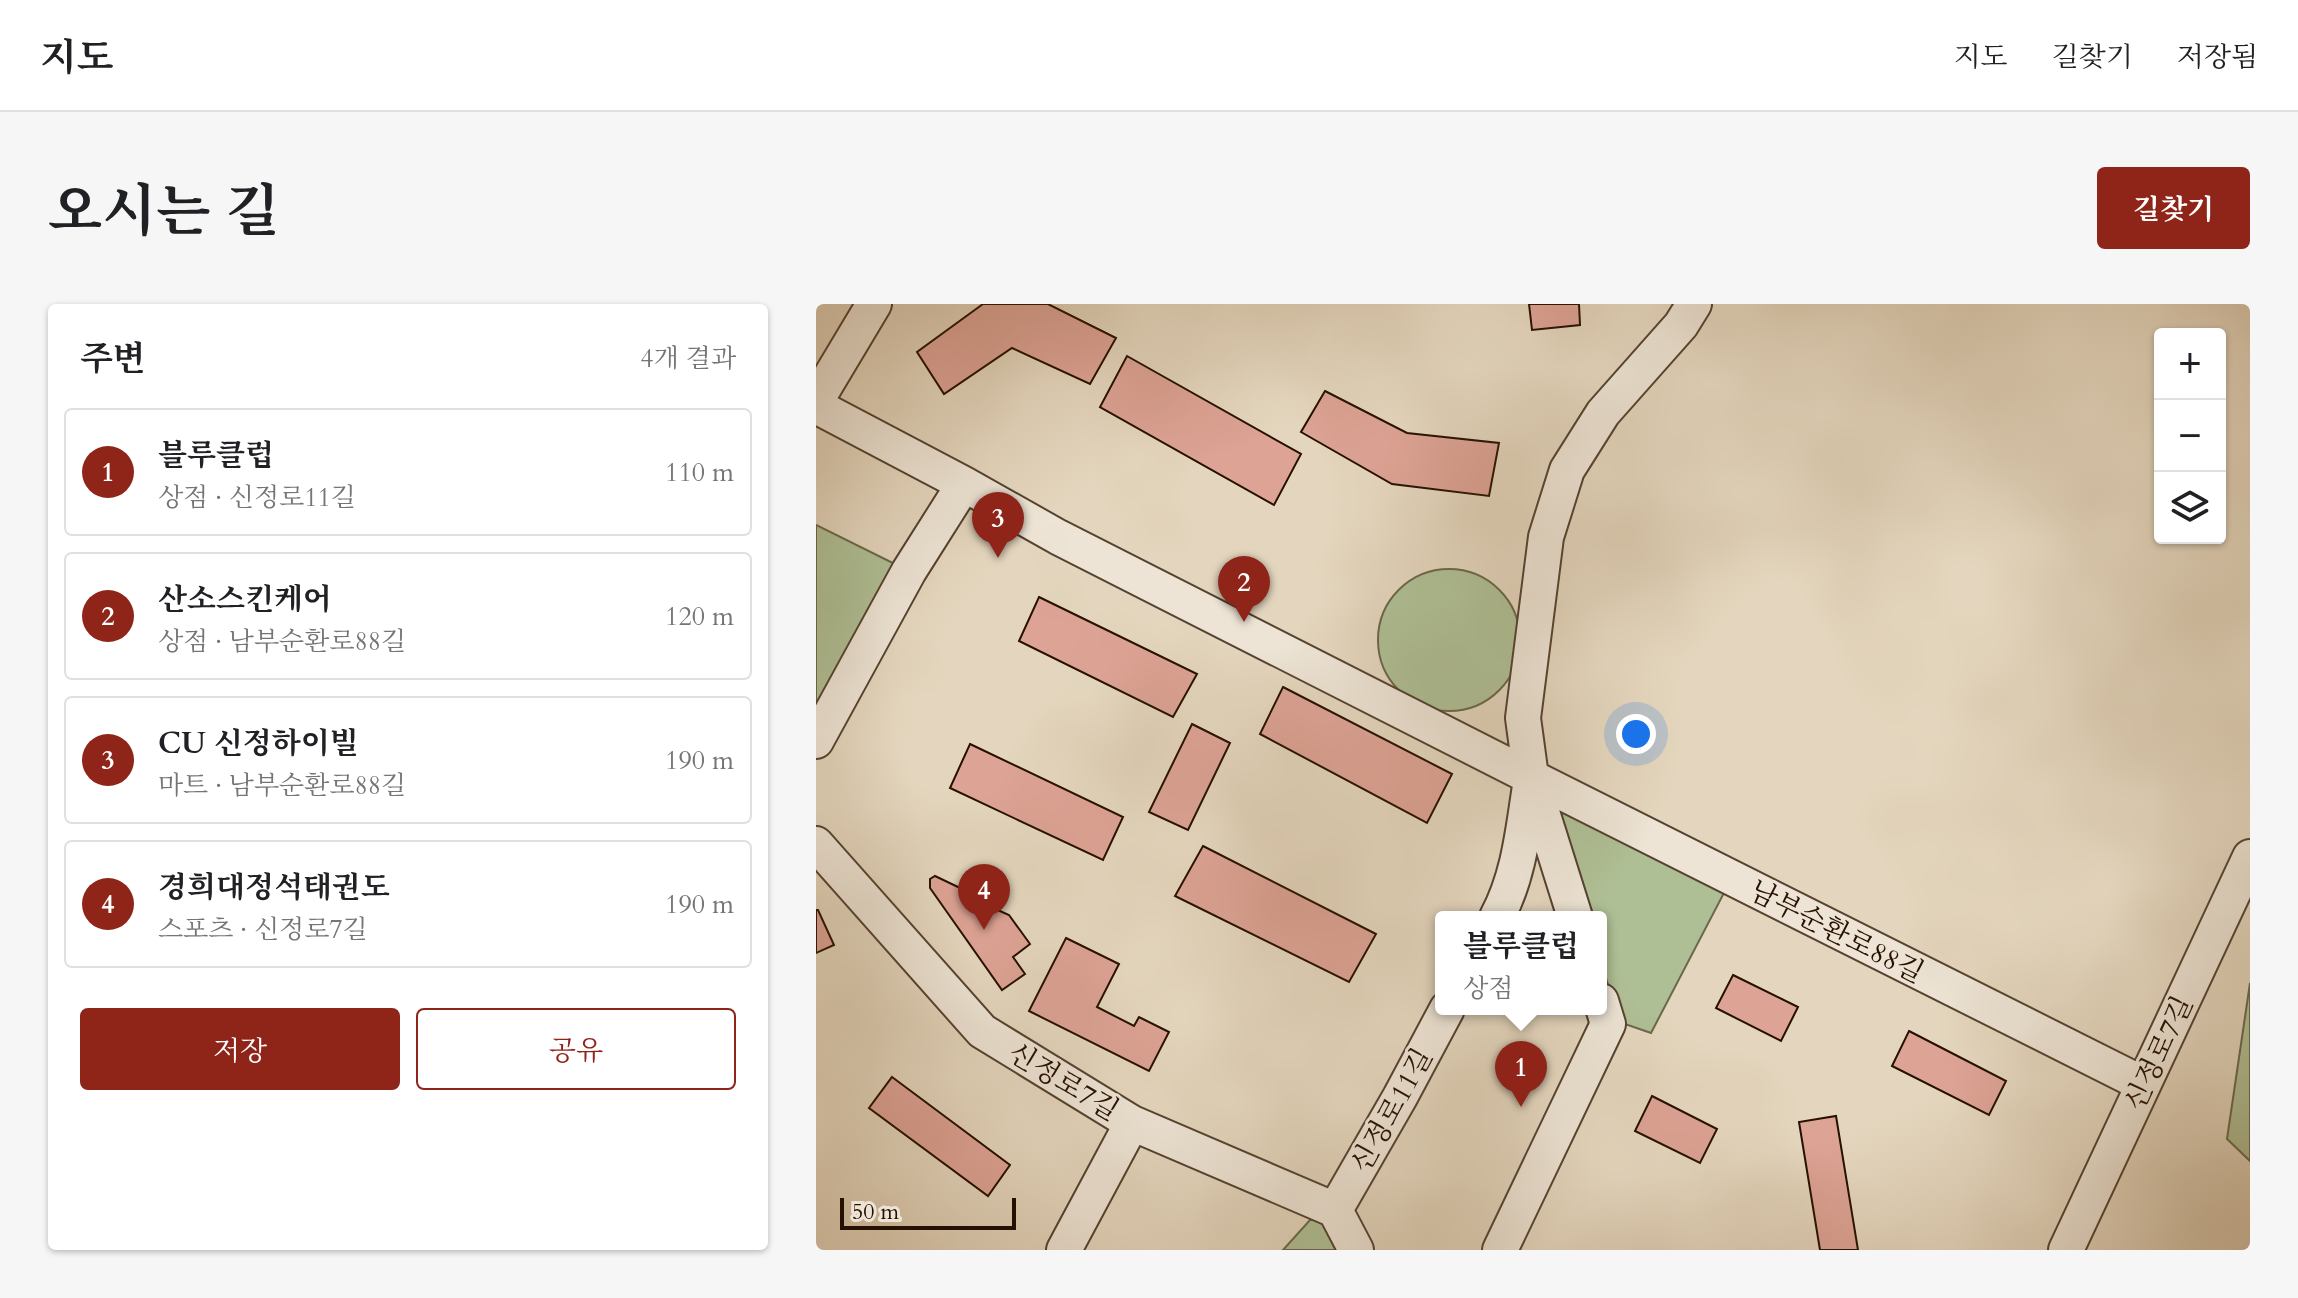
<!DOCTYPE html>
<html lang="ko">
<head>
<meta charset="utf-8">
<style>
  body { margin:0; font-family:Cardo,"Noto Serif KR",serif; background:#f6f6f6; color:#202124 }
  .controls { position:absolute; right:24px; top:24px; display:grid; overflow:hidden; border-radius:8px; box-shadow:0 2px 6px #0004 }
  .controls button { width:72px; height:72px; display:grid; place-items:center; padding:0; border:0; border-bottom:2px solid #e0e0e0; background:#fff; color:#202124; font:40px sans-serif }
  .scale { position:absolute; left:24px; bottom:20px; width:176px; box-sizing:border-box; padding-left:8px; border:4px solid #261001; border-top:0; font-size:22px; line-height:28px; white-space:nowrap; color:#261001; -webkit-text-stroke:6px #ede4d5; paint-order:stroke }
  .you { position:absolute; left:820px; top:430px; width:28px; height:28px; margin:-20px; border:6px solid #fff; border-radius:50%; background:#1a73e8; box-shadow:0 0 0 12px #1a73e833 }
  .badge { display:grid; place-items:center; width:52px; height:52px; border-radius:50%; background:#8f2418; color:#fff; font-size:26px; font-weight:700 }
  .pin { position:absolute; translate:-50% -66px; filter:drop-shadow(0 2px 4px #0008) }
  .pin::after { content:''; position:absolute; top:42px; width:28px; height:24px; background:inherit; clip-path:polygon(0 0,100% 0,50% 100%) }
  .popup { position:absolute; left:619px; top:607px; width:172px; height:104px; box-sizing:border-box; display:grid; place-content:center; border-radius:8px; background:#fff; filter:drop-shadow(0 2px 6px #0005); font-size:26px; white-space:nowrap; color:#757577 }
  .popup b { font-size:30px; color:#202124 }
  .popup::after { content:''; position:absolute; left:50%; top:100%; margin-left:-16px; border:16px solid transparent; border-top-color:#fff }
  .list { margin:0; padding:0; list-style:none }
  h2 { display:flex; justify-content:space-between; align-items:center; height:104px; margin:0; padding:0 32px; font-size:34px }
  h2 small { font-size:26px; font-weight:400; color:#757577 }
  .list li { display:grid; grid-template-columns:52px 1fr auto; gap:24px; align-items:center; box-sizing:border-box; height:128px; margin:0 16px 16px; padding:0 16px; border:2px solid #e0e0e0; border-radius:8px }
  .list b { display:block; font-size:30px; white-space:nowrap }
  .list p { margin:0; font-size:26px; white-space:nowrap; color:#757577 }
  .list em { font-size:26px; font-style:normal; color:#757577 }
  .actions { display:flex; gap:16px; padding:24px 32px }
  .actions a { flex:1; padding:18px 0; border:2px solid #8f2418; border-radius:8px; text-align:center; font-size:28px; color:#8f2418 }
  .actions .main { background:#8f2418; color:#fff }
  .icon { flex:none; width:44px; height:44px; fill:none; stroke:currentColor; stroke-width:2; stroke-linecap:round; stroke-linejoin:round }
  .map { position:relative; flex:none; width:1434px; height:946px; overflow:hidden; border-radius:8px }
  header { display:flex; align-items:center; gap:48px; box-sizing:border-box; height:112px; padding:0 40px; background:#fff; border-bottom:2px solid #e0e0e0 }
  header strong { font-size:38px }
  nav { display:flex; gap:44px; margin-inline-start:auto; font-size:28px }
  .intro { display:flex; align-items:center; justify-content:space-between; box-sizing:border-box; height:192px; padding:0 48px }
  h1 { margin:0; font-size:56px }
  .button { padding:20px 36px; border-radius:8px; background:#8f2418; color:#fff; font-size:28px; font-weight:700 }
  main { display:flex; gap:48px; padding:0 48px }
  aside { flex:1; background:#fff; border-radius:8px; box-shadow:0 2px 6px #0004 }
  .map>svg:first-child { display:block }
</style>
</head>
<body>
<header>
<strong>지도</strong>
<nav><a>지도</a><a>길찾기</a><a>저장됨</a></nav>
</header>
<div class="intro"><h1>오시는 길</h1><a class="button">길찾기</a></div>
<main>
<aside>
<h2>주변<small>4개 결과</small></h2>
<ul class="list">
<li><span class="badge">1</span><div><b>블루클럽</b><p>상점 · 신정로11길</p></div><em>110 m</em></li>
<li><span class="badge">2</span><div><b>산소스킨케어</b><p>상점 · 남부순환로88길</p></div><em>120 m</em></li>
<li><span class="badge">3</span><div><b>CU 신정하이빌</b><p>마트 · 남부순환로88길</p></div><em>190 m</em></li>
<li><span class="badge">4</span><div><b>경희대정석태권도</b><p>스포츠 · 신정로7길</p></div><em>190 m</em></li>
</ul>
<div class="actions"><a class="main">저장</a><a>공유</a></div>
</aside>
<div class="map">
<svg width="1434" height="946" viewBox="0 0 1434 946">
  <rect width="100%" height="100%" fill="#e4d6be"/>
  <filter id="stains"><feTurbulence type="fractalNoise" baseFrequency=".0025" numOctaves="4"/><feColorMatrix values="0 0 0 0 .2 0 0 0 0 .09 0 0 0 0 .02 0 0 0 .5 -.17"/></filter>
  <radialGradient id="worn" r=".72"><stop offset=".6" stop-color="#630" stop-opacity="0"/><stop offset="1" stop-color="#630" stop-opacity=".3"/></radialGradient>
  <path fill="#afbf95" stroke="#6a684b" stroke-width="2" d="M 0,221 L 93,267 L 0,437 Z
    M562 336a71 71 0 1 1 142 0a71 71 0 1 1-142 0Z
    M 739,498 L 909,587 L 835,729 L 803,718 L 785,657 L 785,613 L 772,613 Z
    M 1434,679 L 1434,857 L 1411,835 Z
    M 494,916 L 516,916 L 531,946 L 467,946 Z"/>
  <path fill="#dda395" stroke="#261001" stroke-width="2" d="M 167,0 L 232,0 L 300,34 L 274,80 L 196,44 L 128,90 L 101,48 Z
    M 713,0 L 763,0 L 764,21 L 716,26 Z
    M 311,52 L 485,150 L 458,201 L 284,103 Z
    M 509,87 L 591,129 L 683,139 L 673,192 L 576,180 L 485,128 Z
    M 223,293 L 381,370 L 357,413 L 203,337 Z
    M 467,383 L 636,470 L 611,519 L 444,430 Z
    M 376,420 L 414,439 L 372,526 L 333,508 Z
    M 154,440 L 307,513 L 287,556 L 134,484 Z
    M 387,542 L 560,630 L 533,678 L 359,592 Z
    M 119,572 L 161,592 L 166,599 L 193,611 L 214,640 L 197,653 L 209,670 L 186,686 L 114,584 L 114,575 Z
    M 0,606 L 2,606 L 18,641 L 0,649 Z
    M 250,634 L 303,660 L 281,703 L 318,722 L 323,713 L 353,728 L 333,767 L 213,707 Z
    M 917,671 L 982,703 L 965,737 L 900,704 Z
    M 1093,727 L 1190,777 L 1173,811 L 1076,762 Z
    M 76,773 L 194,861 L 172,892 L 53,804 Z
    M 836,792 L 901,825 L 884,859 L 819,827 Z
    M 1020,812 L 1042,946 L 1004,946 L 983,818 Z"/>
  <g fill="none" stroke-linecap="round" stroke-linejoin="round">
    <defs>
      <path id="minor" d="M 0,97 L 58,0
        M 0,102 L 148,180 L 242,233 L 715,473 L 1327,780
        M 0,437 L 93,267 L 148,180
        M 0,540 L 166,727 L 316,819 L 519,906 L 540,946
        M 681,613 C 703,572 707,527 714,482
        M 759,613 L 715,473 L 707,414 L 730,233 L 751,166 L 787,109 L 865,21 L 878,0
        M 519,906 L 584,793 L 631,705
        M 248,946 L 316,819
        M 684,946 L 792,720 L 785,697
        M 1250,946 L 1434,553"/>
    </defs>
    <use href="#minor" stroke="#564230" stroke-width="38"/>
    <use href="#minor" stroke="#ede4d5" stroke-width="34"/>
  </g>
  <g text-anchor="middle" stroke-width="6" stroke-linejoin="round" paint-order="stroke">
    <g font-size="28" fill="#261001" stroke="#ede4d5">
      <text transform="translate(1021 627) rotate(27)" y="10">남부순환로88길</text>
      <text transform="translate(1342 749) rotate(-65)" y="10">신정로7길</text>
      <text transform="translate(248 777) rotate(31)" y="10">신정로7길</text>
      <text transform="translate(575 806) rotate(-61)" y="10">신정로11길</text>
    </g>
  </g>
  <rect width="100%" height="100%" filter="url(#stains)"/>
  <rect width="100%" height="100%" fill="url(#worn)"/>
</svg>
<div class="controls">
<button>+</button>
<button>−</button>
<button><svg class="icon" aria-label="layers" viewBox="0 0 24 24"><path d="M12 4l9 5-9 5-9-5zM3 14l9 5 9-5"/></svg></button>
</div>
<div class="scale">50 m</div>
<div class="you"></div>
<div class="pin badge" style="left:705px;top:803px">1</div>
<div class="popup"><b>블루클럽</b>상점</div>
<div class="pin badge" style="left:428px;top:318px">2</div>
<div class="pin badge" style="left:182px;top:254px">3</div>
<div class="pin badge" style="left:168px;top:626px">4</div>
</div>
</main>
</body>
</html>
